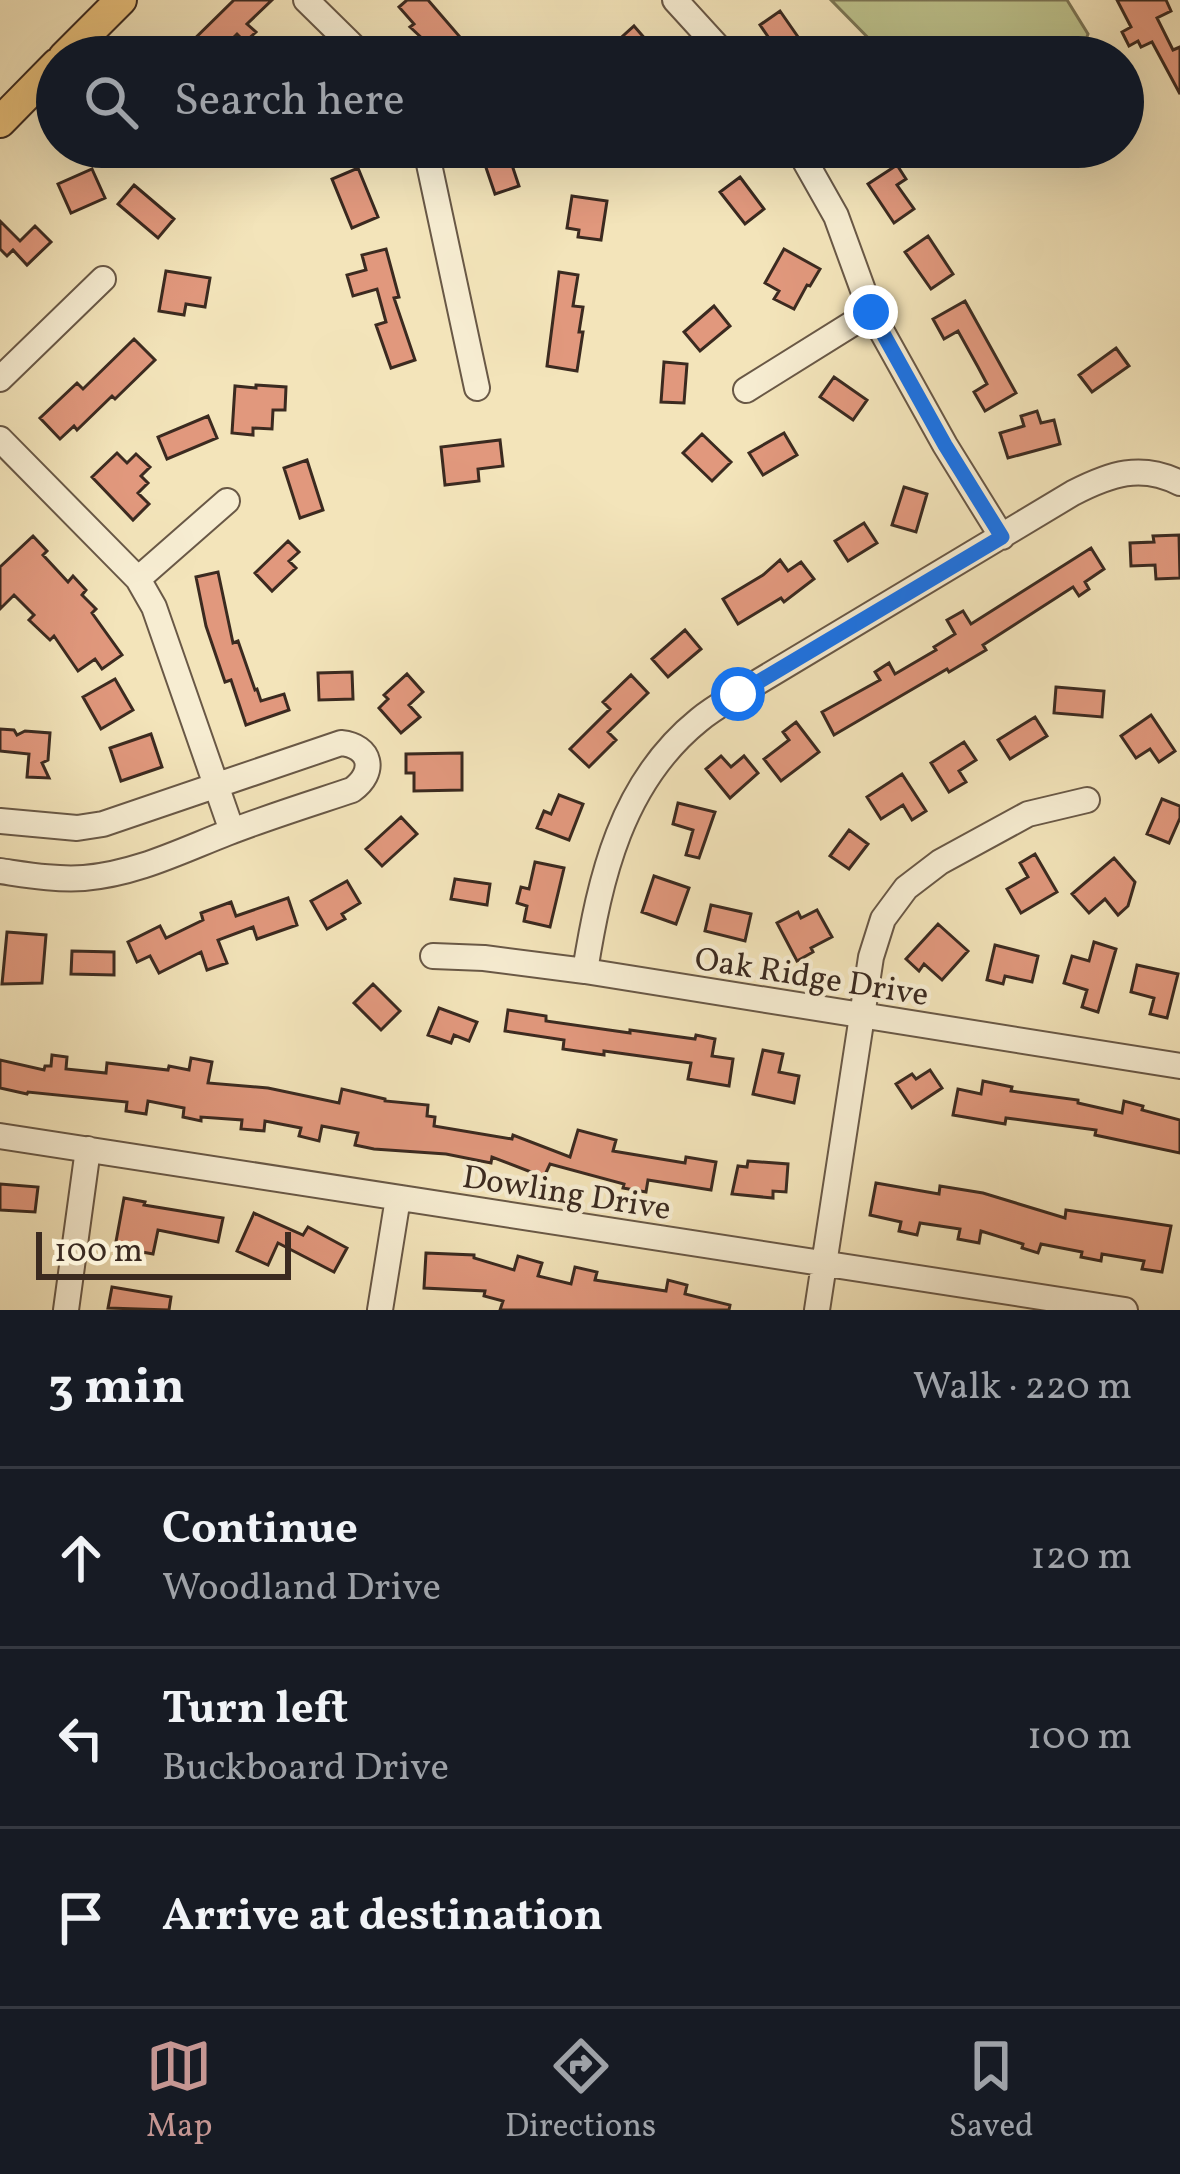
<!DOCTYPE html>
<html lang="en">
<head>
<meta charset="utf-8">
<style>
  body { margin:0; font-family:Vollkorn,serif; background:#20242c; color:#f1f3f6 }
  .scale { position:absolute; left:36px; bottom:30px; width:255px; box-sizing:border-box; padding-left:12px; border:6px solid #3b2a20; border-top:0; font-size:33px; line-height:42px; white-space:nowrap; color:#3b2a20; -webkit-text-stroke:9px #f7edd2; paint-order:stroke }
  .stop { position:absolute; width:36px; height:36px; margin:-27px; border:9px solid #1a73e8; border-radius:50%; background:#fff }
  .stop.end { background:#1a73e8; border-color:#fff; box-shadow:0 3px 12px #0008 }
  .list { margin:0; padding:0; list-style:none }
  h2 { display:flex; justify-content:space-between; align-items:center; height:156px; margin:0; padding:0 48px; font-size:51px }
  h2 small { font-size:39px; font-weight:400; color:#9ea1a6 }
  .list li { display:grid; grid-template-columns:78px 1fr auto; gap:36px; align-items:center; box-sizing:border-box; height:180px; padding:0 48px; border-top:3px solid #363941 }
  .list b { display:block; font-size:45px; white-space:nowrap }
  .list p { margin:0; font-size:39px; white-space:nowrap; color:#9ea1a6 }
  .list em { font-size:39px; font-style:normal; color:#9ea1a6 }
  .icon { flex:none; width:66px; height:66px; fill:none; stroke:currentColor; stroke-width:2; stroke-linecap:round; stroke-linejoin:round }
  .map { position:relative; flex:none; width:1180px; height:1310px; overflow:hidden }
  .search { position:absolute; background:#171b24; box-shadow:0 12px 48px #0002; left:36px; right:36px; top:36px; height:132px; display:flex; align-items:center; gap:30px; box-sizing:border-box; padding:0 42px; border-radius:66px; color:#9ea1a6; font-size:45px }
  .sheet { height:696px; background:#171b24 }
  nav { display:flex; justify-content:space-around; align-items:center; box-sizing:border-box; height:168px; border-top:3px solid #363941; background:#171b24; font-size:33px; color:#9ea1a6 }
  nav a { display:grid; justify-items:center; gap:6px }
  nav .on { color:#c59692 }
  .map>svg:first-child { display:block }
</style>
</head>
<body>
<div class="map">
<svg width="1180" height="1310" viewBox="0 0 1180 1310">
  <rect width="100%" height="100%" fill="#f3e4ba"/>
  <filter id="stains"><feTurbulence type="fractalNoise" baseFrequency=".00167" numOctaves="4"/><feColorMatrix values="0 0 0 0 .2 0 0 0 0 .09 0 0 0 0 .02 0 0 0 .5 -.17"/></filter>
  <radialGradient id="worn" r=".72"><stop offset=".6" stop-color="#630" stop-opacity="0"/><stop offset="1" stop-color="#630" stop-opacity=".3"/></radialGradient>
  <path fill="#bec38d" stroke="#7c7656" stroke-width="3" d="M 831,0 L 1067,0 L 1088,34 L 1080,57 L 887,57 Z"/>
  <path fill="#e1987d" stroke="#3b2a20" stroke-width="3" d="M 234,0 L 272,0 L 247,24 L 256,32 L 245,42 L 237,34 L 214,57 L 176,57 Z
    M 407,0 L 428,0 L 460,37 L 440,55 L 410,27 L 414,24 L 399,7 Z
    M 1117,0 L 1166,0 L 1171,11 L 1157,18 L 1173,50 L 1180,47 L 1180,94 L 1152,42 L 1141,47 L 1138,41 L 1129,46 L 1122,32 L 1131,27 Z
    M 780,11 L 812,57 L 782,57 L 760,25 Z
    M 634,26 L 661,57 L 626,57 L 614,44 Z
    M 479,147 L 506,147 L 519,186 L 495,194 Z
    M 897,165 L 906,179 L 897,185 L 914,209 L 894,223 L 868,184 Z
    M 358,168 L 378,217 L 352,228 L 332,179 Z
    M 92,169 L 105,198 L 71,213 L 58,184 Z
    M 740,177 L 764,209 L 745,224 L 720,192 Z
    M 134,185 L 174,219 L 158,238 L 118,204 Z
    M 572,196 L 607,201 L 601,240 L 578,237 L 579,230 L 567,228 Z
    M 0,221 L 20,241 L 35,226 L 51,242 L 27,265 L 13,250 L 7,256 L 0,249 Z
    M 928,236 L 953,274 L 931,289 L 905,252 Z
    M 386,249 L 399,297 L 394,298 L 415,360 L 391,368 L 376,325 L 386,322 L 377,289 L 353,296 L 347,275 L 366,270 L 362,255 Z
    M 784,249 L 820,269 L 810,286 L 807,285 L 794,309 L 774,299 L 779,291 L 765,283 Z
    M 166,271 L 210,278 L 205,307 L 186,304 L 184,315 L 159,311 Z
    M 559,272 L 578,275 L 573,306 L 583,307 L 579,332 L 583,332 L 577,371 L 547,366 Z
    M 965,301 L 1016,393 L 985,411 L 974,392 L 987,384 L 978,367 L 958,331 L 944,339 L 933,319 Z
    M 714,306 L 730,326 L 700,351 L 684,332 Z
    M 134,339 L 155,360 L 115,399 L 112,396 L 77,430 L 74,426 L 60,439 L 40,418 L 77,383 L 83,389 Z
    M 1116,348 L 1129,366 L 1092,392 L 1079,375 Z
    M 664,362 L 687,364 L 684,403 L 661,402 Z
    M 834,377 L 867,400 L 853,420 L 820,397 Z
    M 256,385 L 286,387 L 285,410 L 273,410 L 272,429 L 253,428 L 253,435 L 232,433 L 235,386 L 256,388 Z
    M 1037,411 L 1041,423 L 1054,420 L 1060,444 L 1008,458 L 1000,433 L 1024,426 L 1021,416 Z
    M 208,416 L 217,438 L 167,459 L 158,437 Z
    M 784,433 L 797,455 L 763,475 L 749,453 Z
    M 702,434 L 731,462 L 712,481 L 683,453 Z
    M 500,440 L 503,466 L 478,469 L 479,481 L 445,485 L 441,447 Z
    M 117,453 L 127,463 L 136,454 L 150,467 L 141,476 L 148,483 L 138,493 L 149,504 L 133,520 L 92,477 Z
    M 307,460 L 323,510 L 300,518 L 284,468 Z
    M 904,487 L 927,494 L 916,532 L 892,525 Z
    M 864,523 L 877,543 L 848,561 L 835,541 Z
    M 1179,535 L 1180,578 L 1156,579 L 1155,565 L 1131,566 L 1130,543 L 1154,542 L 1153,536 Z
    M 33,536 L 47,551 L 43,555 L 68,582 L 73,576 L 86,590 L 82,595 L 96,609 L 92,613 L 122,655 L 102,669 L 95,659 L 78,671 L 54,636 L 50,640 L 29,620 L 34,615 L 14,595 L 0,609 L 0,567 Z
    M 288,541 L 299,552 L 289,561 L 296,568 L 272,591 L 255,573 Z
    M 1091,548 L 1104,569 L 1085,582 L 1089,589 L 1079,596 L 1073,587 L 983,645 L 986,650 L 949,672 L 947,669 L 834,735 L 822,712 L 880,680 L 875,672 L 889,663 L 895,674 L 936,650 L 934,647 L 955,634 L 947,620 L 963,611 L 971,624 Z
    M 780,560 L 788,571 L 801,562 L 814,579 L 784,602 L 781,598 L 738,624 L 723,599 L 763,575 Z
    M 218,572 L 233,643 L 238,641 L 255,690 L 257,689 L 261,701 L 284,694 L 289,710 L 246,725 L 231,680 L 225,682 L 206,626 L 196,577 Z
    M 685,630 L 701,649 L 668,677 L 652,659 Z
    M 352,672 L 353,699 L 319,700 L 318,673 Z
    M 407,674 L 423,692 L 409,705 L 420,717 L 401,733 L 379,708 L 388,699 L 384,695 Z
    M 631,675 L 648,693 L 608,732 L 616,740 L 589,767 L 570,749 L 610,709 L 603,702 Z
    M 115,679 L 133,710 L 101,729 L 83,697 Z
    M 1056,687 L 1104,691 L 1102,717 L 1054,713 Z
    M 1151,715 L 1175,751 L 1159,762 L 1150,749 L 1136,758 L 1121,736 Z
    M 1035,717 L 1047,736 L 1010,759 L 998,740 Z
    M 796,722 L 819,752 L 781,781 L 764,759 L 789,740 L 783,732 Z
    M 0,729 L 14,730 L 17,735 L 25,731 L 50,733 L 48,760 L 42,763 L 49,778 L 27,777 L 29,754 L 0,751 Z
    M 151,734 L 162,767 L 121,781 L 110,748 Z
    M 964,742 L 976,760 L 959,771 L 966,782 L 949,792 L 931,763 Z
    M 462,753 L 462,790 L 414,791 L 414,773 L 406,773 L 406,754 Z
    M 721,756 L 731,767 L 744,756 L 758,773 L 730,798 L 706,769 Z
    M 902,774 L 926,811 L 912,820 L 903,805 L 881,819 L 867,797 Z
    M 559,795 L 583,804 L 569,840 L 537,828 L 544,811 L 551,814 Z
    M 1162,799 L 1180,806 L 1180,818 L 1169,843 L 1147,834 Z
    M 678,803 L 715,812 L 699,858 L 686,855 L 693,830 L 673,824 Z
    M 401,817 L 417,834 L 382,866 L 366,849 Z
    M 849,830 L 868,844 L 849,869 L 830,856 Z
    M 1035,854 L 1057,892 L 1021,913 L 1007,889 L 1028,877 L 1020,863 Z
    M 1114,858 L 1135,882 L 1128,906 L 1118,915 L 1105,899 L 1089,913 L 1072,894 Z
    M 535,862 L 564,868 L 550,927 L 524,921 L 527,906 L 517,903 L 521,887 L 529,889 Z
    M 654,876 L 689,888 L 676,924 L 642,912 Z
    M 455,879 L 490,884 L 487,905 L 451,899 Z
    M 347,881 L 360,903 L 342,914 L 345,919 L 327,929 L 311,901 Z
    M 288,898 L 297,925 L 257,939 L 253,927 L 218,940 L 227,963 L 207,970 L 201,952 L 159,973 L 150,956 L 137,962 L 128,942 L 160,926 L 166,938 L 203,920 L 201,913 L 231,902 L 236,916 Z
    M 711,905 L 751,914 L 745,941 L 705,931 Z
    M 817,910 L 832,937 L 811,948 L 813,952 L 797,961 L 777,923 L 798,912 L 801,918 Z
    M 938,924 L 968,951 L 942,980 L 924,964 L 919,971 L 906,959 Z
    M 7,932 L 46,935 L 42,983 L 2,984 Z
    M 1094,942 L 1116,949 L 1098,1012 L 1082,1007 L 1087,990 L 1064,983 L 1072,956 L 1089,961 Z
    M 995,945 L 1038,956 L 1032,982 L 1005,976 L 1003,984 L 987,980 Z
    M 72,951 L 114,952 L 114,975 L 71,974 Z
    M 1137,965 L 1178,974 L 1167,1018 L 1150,1014 L 1154,998 L 1131,992 Z
    M 373,984 L 400,1011 L 381,1030 L 354,1003 Z
    M 439,1008 L 477,1022 L 469,1041 L 454,1035 L 451,1043 L 428,1035 Z
    M 508,1010 L 546,1016 L 546,1021 L 630,1033 L 630,1030 L 695,1039 L 696,1035 L 715,1039 L 712,1056 L 733,1059 L 729,1086 L 688,1079 L 691,1063 L 604,1051 L 604,1055 L 563,1049 L 564,1040 L 505,1031 Z
    M 763,1050 L 783,1054 L 779,1072 L 799,1076 L 794,1103 L 753,1094 Z
    M 52,1055 L 67,1057 L 66,1069 L 106,1073 L 107,1063 L 168,1070 L 169,1066 L 189,1070 L 191,1058 L 212,1062 L 208,1083 L 268,1088 L 339,1103 L 342,1089 L 385,1099 L 385,1101 L 428,1105 L 427,1116 L 435,1117 L 434,1126 L 512,1139 L 513,1135 L 570,1157 L 578,1130 L 616,1140 L 613,1151 L 685,1163 L 686,1157 L 716,1162 L 711,1190 L 648,1180 L 646,1192 L 623,1188 L 624,1184 L 550,1164 L 544,1177 L 492,1157 L 491,1163 L 446,1154 L 374,1149 L 355,1145 L 358,1133 L 322,1126 L 319,1141 L 299,1136 L 301,1128 L 265,1121 L 264,1131 L 241,1129 L 242,1120 L 201,1117 L 201,1121 L 183,1117 L 184,1108 L 148,1101 L 146,1114 L 126,1111 L 127,1102 L 28,1092 L 27,1094 L 0,1088 L 0,1060 L 44,1070 L 45,1066 L 51,1066 Z
    M 930,1070 L 942,1088 L 912,1108 L 896,1084 L 912,1074 L 916,1079 Z
    M 983,1081 L 1012,1087 L 1011,1091 L 1078,1100 L 1078,1103 L 1122,1113 L 1124,1101 L 1143,1106 L 1142,1110 L 1180,1120 L 1180,1153 L 1095,1135 L 1096,1130 L 1006,1118 L 1005,1124 L 953,1115 L 958,1089 L 981,1094 Z
    M 748,1161 L 788,1164 L 786,1192 L 773,1191 L 773,1198 L 732,1194 L 738,1166 L 747,1167 Z
    M 876,1183 L 939,1194 L 940,1186 L 983,1193 L 1065,1218 L 1066,1210 L 1171,1226 L 1162,1272 L 1142,1269 L 1144,1261 L 1102,1254 L 1101,1261 L 1081,1257 L 1082,1252 L 1041,1244 L 1038,1253 L 1022,1248 L 1023,1244 L 981,1231 L 979,1243 L 958,1239 L 960,1229 L 920,1223 L 917,1235 L 899,1231 L 901,1222 L 870,1215 Z
    M 0,1184 L 38,1187 L 35,1212 L 0,1210 Z
    M 124,1198 L 145,1202 L 144,1205 L 223,1218 L 218,1242 L 158,1230 L 153,1254 L 115,1247 Z
    M 254,1213 L 303,1235 L 308,1227 L 347,1248 L 334,1272 L 278,1243 L 268,1265 L 237,1251 Z
    M 426,1253 L 474,1255 L 474,1258 L 514,1270 L 518,1256 L 542,1263 L 538,1276 L 571,1284 L 575,1267 L 597,1272 L 595,1280 L 666,1291 L 668,1280 L 687,1285 L 685,1294 L 730,1305 L 729,1310 L 500,1310 L 503,1301 L 484,1296 L 485,1291 L 424,1288 Z
    M 112,1287 L 171,1297 L 169,1310 L 108,1308 Z"/>
  <g fill="none" stroke-linecap="round" stroke-linejoin="round">
    <defs>
      <path id="minor" d="M 306,0 L 364,57
        M 675,0 L 727,57
        M 422,147 L 429,164 L 477,388
        M 797,147 L 836,216 L 871,312 L 945,445 L 1002,537
        M 0,379 L 103,279
        M 746,390 L 871,312
        M 0,439 L 138,579 L 154,607 L 232,831
        M 138,579 L 227,501
        M 0,821 L 77,828 L 103,824 L 341,743 C 371,746 377,772 352,790 C 310,804 268,817 227,833 C 181,851 135,874 84,878 C 56,880 28,875 0,871
        M 433,956 L 484,958 L 585,971 L 1180,1066
        M 585,971 C 600,878 621,783 699,720 C 711,710 725,702 738,694 L 1073,493 C 1110,474 1141,463 1180,483
        M 0,1136 L 1125,1310
        M 66,1310 L 88,1149
        M 380,1310 L 398,1198
        M 817,1310 L 871,957 L 883,919 L 906,888 L 940,862 L 1028,814 L 1087,800"/>
      <path id="major" d="M 64,57 L 121,0
        M 0,122 L 57,64"/>
    </defs>
    <use href="#minor" stroke="#695846" stroke-width="28"/>
    <use href="#major" stroke="#3b2a20" stroke-width="34"/>
    <use href="#minor" stroke="#f7edd2" stroke-width="24"/>
    <use href="#major" stroke="#eac27d" stroke-width="30"/>
  </g>
  <g fill="none" stroke-linecap="round" stroke-linejoin="round">
    <path stroke="#1a73e8" stroke-width="15" d="M 738,694 L 1002,537 L 945,445 L 871,312"/>
  </g>
  <g text-anchor="middle" stroke-width="9" stroke-linejoin="round" paint-order="stroke">
    <g font-size="33" fill="#3b2a20" stroke="#f7edd2">
      <text transform="translate(812 975) rotate(9)" y="12">Oak Ridge Drive</text>
      <text transform="translate(567 1191) rotate(9)" y="12">Dowling Drive</text>
    </g>
  </g>
  <rect width="100%" height="100%" filter="url(#stains)"/>
  <rect width="100%" height="100%" fill="url(#worn)"/>
</svg>
<div class="scale">100 m</div>
<div class="stop" style="left:738px;top:694px"></div>
<div class="stop end" style="left:871px;top:312px"></div>
<div class="search"><svg class="icon" aria-label="search" viewBox="0 0 24 24"><circle cx="10" cy="10" r="6"/><path d="M15 15l6 6"/></svg>Search here</div>
</div>
<section class="sheet">
<h2>3 min<small>Walk · 220 m</small></h2>
<ul class="list">
<li><svg class="icon" aria-label="ahead" viewBox="0 0 24 24"><path d="M12 20V5M6 11l6-6 6 6"/></svg><div><b>Continue</b><p>Woodland Drive</p></div><em>120 m</em></li>
<li><svg class="icon" aria-label="left" viewBox="0 0 24 24"><path d="M17 20v-9H6M10 6l-5 5 5 5"/></svg><div><b>Turn left</b><p>Buckboard Drive</p></div><em>100 m</em></li>
<li><svg class="icon" aria-label="arrive" viewBox="0 0 24 24"><path d="M6 21V4h12l-3 4 3 4H6"/></svg><div><b>Arrive at destination</b></div></li>
</ul>
</section>
<nav>
<a class="on"><svg class="icon" aria-label="map" viewBox="0 0 24 24"><path d="M3 6l6-2 6 2 6-2v14l-6 2-6-2-6 2zM9 4v14M15 6v14"/></svg>Map</a>
<a><svg class="icon" aria-label="directions" viewBox="0 0 24 24"><path d="M12 3l9 9-9 9-9-9zM9 14v-3h6M13 9l2 2-2 2"/></svg>Directions</a>
<a><svg class="icon" aria-label="saved" viewBox="0 0 24 24"><path d="M7 4h10v16l-5-4-5 4z"/></svg>Saved</a>
</nav>
</body>
</html>
